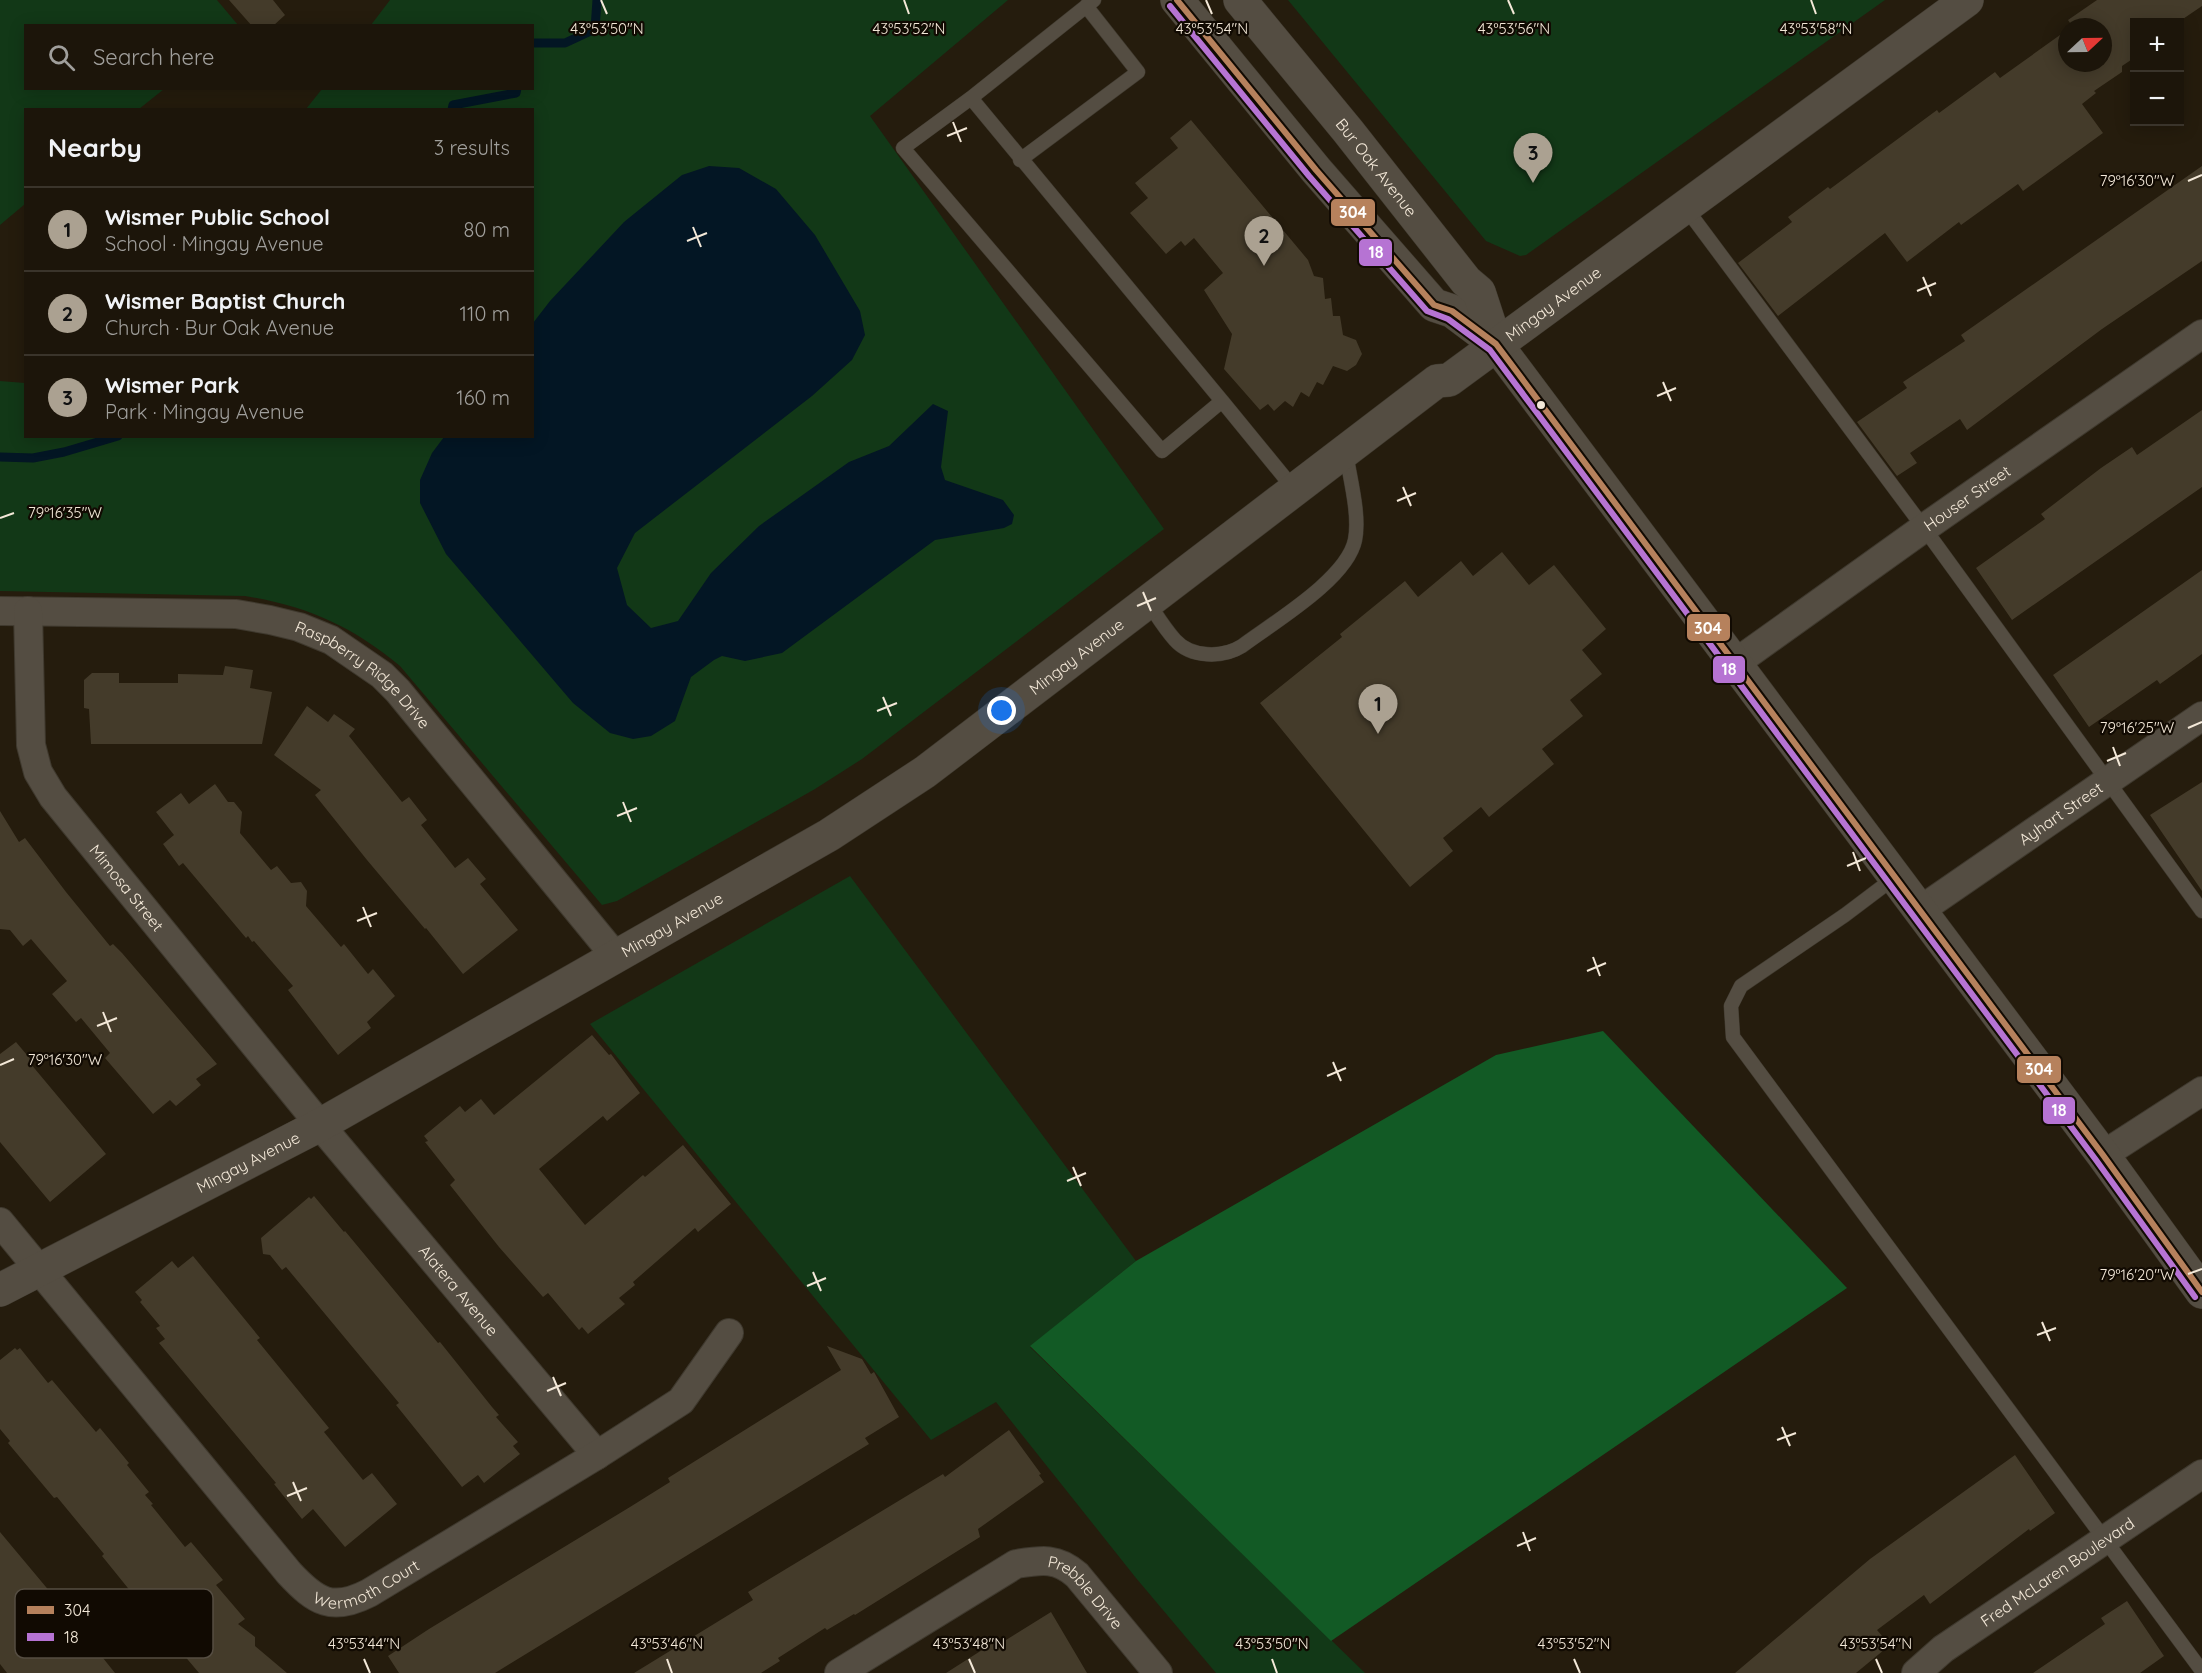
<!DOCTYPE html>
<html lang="en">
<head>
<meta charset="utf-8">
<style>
  body { margin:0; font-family:Quicksand,sans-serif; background:#292218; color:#f1f3f6 }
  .controls { position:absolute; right:18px; top:18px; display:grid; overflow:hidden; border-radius:0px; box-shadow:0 3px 15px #0003 }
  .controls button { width:54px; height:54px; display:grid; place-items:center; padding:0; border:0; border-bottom:2px solid #3a342b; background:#1c150a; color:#f1f3f6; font:30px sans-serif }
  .compass { position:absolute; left:2058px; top:18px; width:54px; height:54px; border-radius:50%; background:#1c150a; box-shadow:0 3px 15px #0003; rotate:68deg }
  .you { position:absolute; left:1002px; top:711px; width:21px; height:21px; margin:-15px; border:4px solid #fff; border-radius:50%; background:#1a73e8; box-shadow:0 0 0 9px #1a73e833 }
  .badge { display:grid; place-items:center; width:39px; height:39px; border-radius:50%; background:#aba191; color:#111; font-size:20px; font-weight:700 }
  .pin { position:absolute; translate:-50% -50px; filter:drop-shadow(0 2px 3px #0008) }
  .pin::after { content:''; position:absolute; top:32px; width:21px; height:18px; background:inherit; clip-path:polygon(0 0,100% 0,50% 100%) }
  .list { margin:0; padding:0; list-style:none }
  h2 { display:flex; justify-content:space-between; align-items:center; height:78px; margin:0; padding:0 24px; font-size:26px }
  h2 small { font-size:20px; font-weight:400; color:#a09f9c }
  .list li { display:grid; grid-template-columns:39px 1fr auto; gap:18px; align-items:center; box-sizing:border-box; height:84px; padding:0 24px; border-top:2px solid #3a342b }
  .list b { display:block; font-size:22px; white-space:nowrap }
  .list p { margin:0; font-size:20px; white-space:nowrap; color:#a09f9c }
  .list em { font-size:20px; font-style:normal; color:#a09f9c }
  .icon { flex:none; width:33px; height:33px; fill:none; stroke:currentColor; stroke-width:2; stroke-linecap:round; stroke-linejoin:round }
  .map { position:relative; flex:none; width:2202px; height:1673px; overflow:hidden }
  .search { position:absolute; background:#1c150a; box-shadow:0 3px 15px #0003; left:24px; top:24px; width:510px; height:66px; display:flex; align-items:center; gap:15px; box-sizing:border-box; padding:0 21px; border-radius:0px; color:#a09f9c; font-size:22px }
  .panel { position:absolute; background:#1c150a; box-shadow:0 3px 15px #0003; left:24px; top:108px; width:510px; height:330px; border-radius:0px }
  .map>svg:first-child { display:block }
</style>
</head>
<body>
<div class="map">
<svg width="2202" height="1673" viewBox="0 0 2202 1673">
  <rect width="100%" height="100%" fill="#251c0d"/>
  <path fill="#123817" d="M 0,0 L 217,0 L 238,25 L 26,26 L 26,88 L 164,89 L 139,109 L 26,110 L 25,204 L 0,225 Z
    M 390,0 L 1008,0 L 870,116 L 1164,529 L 862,759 L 815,789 L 617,901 L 602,905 L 400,666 C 352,626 307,606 245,596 L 0,591 L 0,381 L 25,383 L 26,436 L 532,436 L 532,110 L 306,109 L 322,89 L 532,88 L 532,26 L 371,25 Z
    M 1288,0 L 1885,0 L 1526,255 L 1520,256 L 1486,241 Z
    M 850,876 L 1136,1261 L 1030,1347 L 1365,1673 L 1216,1673 L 1136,1578 L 996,1402 L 931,1440 L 590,1024 Z"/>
  <path fill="#125a25" d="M 1603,1031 L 1847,1288 L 1331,1641 L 1030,1346 L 1136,1261 L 1496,1055 Z"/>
  <path fill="#031624" d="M 709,166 L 739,168 L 776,189 L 815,235 L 860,311 L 865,335 L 852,360 L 812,396 L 635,533 L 617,568 L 627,605 L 651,628 L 678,621 L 711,573 L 759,526 L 849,462 L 889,446 L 933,404 L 948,411 L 941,467 L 945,480 L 1003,500 L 1014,515 L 1012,524 L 1004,528 L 935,540 L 782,653 L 745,661 L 722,656 L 714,660 L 691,677 L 675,721 L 651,736 L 633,739 L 610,733 L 573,703 L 446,554 L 420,503 L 420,480 L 432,453 L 444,437 L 532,436 L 533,323 L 550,301 L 624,222 L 682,175 Z"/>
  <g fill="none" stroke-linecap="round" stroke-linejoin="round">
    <path stroke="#031624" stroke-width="9" d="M 532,43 L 565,43 L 595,29 L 597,0
      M 452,110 L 453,105 L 516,93 L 517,88
      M 0,457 L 33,458 L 64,452 L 118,436"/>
  </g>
  <path fill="#443b2a" d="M 229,0 L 273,0 L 285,15 L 273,26 L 252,26 Z
    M 2097,0 L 2202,0 L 2202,6 L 2180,21 L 2183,25 L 2180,27 L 2180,22 L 2134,22 L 2134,58 L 2122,66 L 2122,72 L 2094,91 L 2096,93 L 2082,104 L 2103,133 L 2023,191 L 2018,184 L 1961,225 L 1959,222 L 1907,262 L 1885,233 L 1778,316 L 1738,263 L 1792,222 L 1788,217 L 1828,187 L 1830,189 L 1937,110 L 1939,113 L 1995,72 L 2000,78 L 2067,30 L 2067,63 L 2103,63 L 2103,27 L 2071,27 L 2072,26 L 2068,20 Z
    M 1191,120 L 1308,260 L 1314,276 L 1323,278 L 1325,299 L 1331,298 L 1333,316 L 1340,316 L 1343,335 L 1356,340 L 1362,354 L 1356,365 L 1347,371 L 1333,366 L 1323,385 L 1317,382 L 1309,397 L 1301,392 L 1293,407 L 1285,401 L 1274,411 L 1268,404 L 1260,410 L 1224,369 L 1232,334 L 1204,290 L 1223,273 L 1194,238 L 1185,246 L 1181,241 L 1166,254 L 1130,213 L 1148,198 L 1135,183 L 1178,148 L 1170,138 Z
    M 2202,166 L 2202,261 L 2102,329 L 1967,430 L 1960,419 L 1910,453 L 1917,463 L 1897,476 L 1857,422 L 1907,388 L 1903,382 L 1965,341 L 1961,335 Z
    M 2202,410 L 2202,487 L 2012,620 L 1976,568 L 2045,519 L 2041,514 L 2101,468 L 2132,447 L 2137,455 Z
    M 1502,552 L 1529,585 L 1554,565 L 1606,629 L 1582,650 L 1602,674 L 1570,700 L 1583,716 L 1542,749 L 1554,764 L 1489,817 L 1481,807 L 1443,838 L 1453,851 L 1410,887 L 1260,703 L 1342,637 L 1340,634 L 1405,581 L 1418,597 L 1461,561 L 1473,576 Z
    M 2202,570 L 2202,654 L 2160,684 L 2157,680 L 2089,727 L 2053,675 Z
    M 225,666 L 253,670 L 250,688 L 272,692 L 262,744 L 91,744 L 89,709 L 84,708 L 84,680 L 92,673 L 119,673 L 119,683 L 178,683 L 178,674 L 223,675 Z
    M 307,706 L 328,722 L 334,714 L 355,729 L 349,736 L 402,802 L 409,797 L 427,820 L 421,825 L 455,868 L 468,858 L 486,879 L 480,884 L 518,930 L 463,974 L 426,928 L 425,929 L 367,860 L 315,795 L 321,790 L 274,755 Z
    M 2202,782 L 2202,891 L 2150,815 Z
    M 215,784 L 228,802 L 234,802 L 242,812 L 240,833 L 271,870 L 277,866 L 291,883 L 301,882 L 307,891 L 306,906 L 341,947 L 344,944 L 368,974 L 373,969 L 395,996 L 367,1022 L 371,1028 L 338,1055 L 288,990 L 293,986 L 254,941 L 252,942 L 248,936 L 246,938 L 183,863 L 179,866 L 163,844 L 174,835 L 156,812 L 181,793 L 189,804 Z
    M 0,811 L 19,842 L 25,838 L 66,892 L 110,946 L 113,944 L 122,953 L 217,1064 L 196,1079 L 201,1085 L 176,1106 L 170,1100 L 153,1114 L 105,1058 L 110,1053 L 81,1018 L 76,1022 L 52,994 L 67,981 L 31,939 L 23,946 L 10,930 L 0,929 Z
    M 592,1035 L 609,1055 L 611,1054 L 640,1093 L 607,1121 L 603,1116 L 539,1169 L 585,1225 L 643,1175 L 645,1177 L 683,1145 L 731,1204 L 698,1232 L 695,1228 L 633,1282 L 635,1285 L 619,1298 L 625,1304 L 588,1334 L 582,1327 L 579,1330 L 548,1293 L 543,1297 L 499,1247 L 450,1185 L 455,1180 L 425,1142 L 428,1141 L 424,1136 L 460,1106 L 465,1112 L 481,1099 L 494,1115 Z
    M 16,1042 L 32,1061 L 30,1063 L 106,1154 L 50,1202 L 0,1142 L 0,1054 Z
    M 314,1196 L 344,1232 L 345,1231 L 438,1343 L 440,1342 L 492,1407 L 499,1415 L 496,1417 L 518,1442 L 513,1446 L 520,1454 L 484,1483 L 478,1475 L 462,1487 L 396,1405 L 399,1403 L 286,1267 L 282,1270 L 270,1255 L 263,1254 L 261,1238 L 309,1197 L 311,1199 Z
    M 193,1256 L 260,1338 L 257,1340 L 329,1428 L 324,1432 L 363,1480 L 372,1473 L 397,1504 L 345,1547 L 313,1509 L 302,1519 L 274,1484 L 276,1483 L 159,1343 L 165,1339 L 156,1328 L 160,1326 L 140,1302 L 142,1300 L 135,1292 L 172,1261 L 178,1268 Z
    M 827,1346 L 862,1359 L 871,1374 L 874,1372 L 899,1417 L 865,1438 L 869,1444 L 495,1673 L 399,1673 L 388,1656 L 429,1629 L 630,1507 L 670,1482 L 668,1478 L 841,1370 Z
    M 15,1348 L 17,1350 L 20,1348 L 48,1383 L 52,1380 L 96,1432 L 100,1428 L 129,1463 L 127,1465 L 149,1492 L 145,1495 L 153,1504 L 151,1505 L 185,1547 L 191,1542 L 223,1580 L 216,1585 L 245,1619 L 238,1624 L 255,1637 L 255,1646 L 287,1673 L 199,1673 L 140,1603 L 102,1556 L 104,1554 L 57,1497 L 54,1498 L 8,1443 L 10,1441 L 0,1429 L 0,1360 Z
    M 1009,1430 L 1041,1474 L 1039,1475 L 1044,1482 L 978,1529 L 980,1537 L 855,1615 L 854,1614 L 827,1630 L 825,1628 L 778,1658 L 780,1661 L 761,1673 L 634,1673 L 753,1600 L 748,1592 L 943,1474 L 945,1477 Z
    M 2015,1455 L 2055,1513 L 2030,1531 L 2029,1529 L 1930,1604 L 1924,1595 L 1877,1630 L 1890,1645 L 1856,1673 L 1735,1673 L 1870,1559 Z
    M 0,1532 L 51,1593 L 115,1673 L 7,1673 L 0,1664 Z
    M 2127,1601 L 2164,1656 L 2140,1673 L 2033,1673 L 2105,1624 L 2101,1618 Z
    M 1051,1612 L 1087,1673 L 946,1673 L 993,1643 L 998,1645 Z"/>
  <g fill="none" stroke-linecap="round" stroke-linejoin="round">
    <defs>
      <path id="lane" d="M 1094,0 L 971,98 L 903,148 L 1162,451 L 1222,401 L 1294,489
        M 971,98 L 1222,401
        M 1020,160 L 1138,72 L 1086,6
        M 1685,207 L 1924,528 L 2202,911
        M 1147,601 C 1156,614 1164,628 1175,640 C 1191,658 1223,658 1242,646 C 1274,622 1347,579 1355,540 C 1360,515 1350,479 1346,453
        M 1894,878 L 1845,915 L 1741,986 L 1731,1006 L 1733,1037 L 2202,1671"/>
      <g id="street">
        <path id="s1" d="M 0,611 L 236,614 L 270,620 L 299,627 L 331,640 L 382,675 L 398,691 L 616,957"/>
        <path id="s2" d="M 28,611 L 31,745 L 38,772 L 53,797 L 320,1125 L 597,1455"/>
        <path id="s3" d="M 1734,664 L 1924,528 L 2202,334"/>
        <path id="s4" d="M 1919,911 L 2202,716"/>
        <path d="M 2103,1155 L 2202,1091"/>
        <path id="s5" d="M 0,1222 L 289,1573 C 316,1602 332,1612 369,1593 L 597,1455 L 681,1401 L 729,1333"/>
        <path id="s6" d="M 839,1673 L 1016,1564 C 1041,1560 1057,1557 1077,1575 L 1158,1673"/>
        <path id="s7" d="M 1916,1673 L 1943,1649 L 2202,1474"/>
      </g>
      <g id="secondary">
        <path d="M 1177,0 L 1316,170 L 1434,305 L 1452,311 L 1496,344 L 2103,1155 L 2202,1292"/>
        <path id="s8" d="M 1240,0 L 1348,131 L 1466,281 L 1479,292 L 1496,344"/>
        <path id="s9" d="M 0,1290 L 320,1125 L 829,835 L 925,772 L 1437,381 L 1449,380 L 1967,0"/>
      </g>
    </defs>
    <use href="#lane" stroke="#3f392e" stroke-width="15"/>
    <use href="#street" stroke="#3f392e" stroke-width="30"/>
    <use href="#secondary" stroke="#3f392e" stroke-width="34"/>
    <use href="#lane" stroke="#544d42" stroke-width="14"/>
    <use href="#street" stroke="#544d42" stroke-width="28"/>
    <use href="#secondary" stroke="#544d42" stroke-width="33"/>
    <defs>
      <path id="bus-1" d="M 1177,0 L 1316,170 L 1434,305 L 1452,311 L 1496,344 L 2103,1155 L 2202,1292"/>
      <path id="bus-2" d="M 1170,6 L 1309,176 L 1427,311 L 1448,319 L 1490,350 L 2096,1160 L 2195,1297"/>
    </defs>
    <use href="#bus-1" stroke="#110a02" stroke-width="10"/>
    <use href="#bus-2" stroke="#110a02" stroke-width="10"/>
    <use href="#bus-1" stroke="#b6815c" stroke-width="6"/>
    <use href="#bus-2" stroke="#b673d3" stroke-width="6"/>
  </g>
  <path fill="none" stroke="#f3e8d8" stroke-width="2" d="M 601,0 L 607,14M 904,0 L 909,14M 1206,0 L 1212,14M 1508,0 L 1514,14M 1811,0 L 1816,14M 953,122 L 961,142M 947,136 L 967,128M 2188,181 L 2202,175M 693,227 L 701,247M 687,241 L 707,233M 1923,277 L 1931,296M 1917,291 L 1936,283M 1663,382 L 1671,401M 1657,396 L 1676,388M 1403,487 L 1411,506M 1397,501 L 1416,493M 0,518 L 14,513M 1143,592 L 1151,611M 1137,606 L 1156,598M 883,697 L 891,716M 877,711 L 897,703M 2188,728 L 2202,722M 2113,747 L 2120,766M 2107,761 L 2126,753M 623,802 L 631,822M 617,816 L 637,808M 1853,852 L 1860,871M 1847,866 L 1866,858M 363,907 L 371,927M 357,921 L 377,913M 1593,957 L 1600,976M 1587,971 L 1606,963M 103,1012 L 111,1032M 97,1026 L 117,1018M 1333,1062 L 1341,1081M 0,1065 L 14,1059M 1327,1076 L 1346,1068M 1073,1167 L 1081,1186M 1067,1181 L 1086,1173M 813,1272 L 821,1291M 2188,1274 L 2202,1269M 807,1286 L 826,1278M 2042,1322 L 2050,1341M 2037,1335 L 2056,1328M 553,1377 L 561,1396M 547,1391 L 566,1383M 1782,1427 L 1790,1446M 1777,1440 L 1796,1433M 293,1482 L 301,1501M 287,1496 L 307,1488M 1523,1532 L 1530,1551M 1517,1546 L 1536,1538M 364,1659 L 370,1673M 667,1659 L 672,1673M 969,1659 L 975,1673M 1272,1659 L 1277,1673M 1574,1659 L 1580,1673M 1876,1659 L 1882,1673"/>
  <circle fill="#f3e8d8" stroke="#110a02" stroke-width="2" cx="1541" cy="405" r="5"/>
  <g text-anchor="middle" stroke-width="4.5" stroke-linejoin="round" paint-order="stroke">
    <g font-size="16" fill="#f3e8d8" stroke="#110a02">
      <text dy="6" stroke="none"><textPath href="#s8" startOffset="216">Bur Oak Avenue</textPath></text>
      <text dy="6" stroke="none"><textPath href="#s9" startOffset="1846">Mingay Avenue</textPath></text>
      <text dy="6" stroke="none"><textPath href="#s3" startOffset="286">Houser Street</textPath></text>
      <text dy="6" stroke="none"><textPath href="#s9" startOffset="1251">Mingay Avenue</textPath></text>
      <text dy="6" stroke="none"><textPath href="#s1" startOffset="381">Raspberry Ridge Drive</textPath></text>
      <text dy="6" stroke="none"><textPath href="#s4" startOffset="172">Ayhart Street</textPath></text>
      <text dy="6" stroke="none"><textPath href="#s2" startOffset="308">Mimosa Street</textPath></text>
      <text dy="6" stroke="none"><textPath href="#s9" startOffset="765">Mingay Avenue</textPath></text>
      <text dy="6" stroke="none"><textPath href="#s9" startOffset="279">Mingay Avenue</textPath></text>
      <text dy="6" stroke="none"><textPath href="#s2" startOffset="830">Alatera Avenue</textPath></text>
      <text dy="6" stroke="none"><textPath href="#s7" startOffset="174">Fred McLaren Boulevard</textPath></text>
      <text dy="6" stroke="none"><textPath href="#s5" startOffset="546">Wermoth Court</textPath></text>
      <text dy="6" stroke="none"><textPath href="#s6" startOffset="290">Prebble Drive</textPath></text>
    </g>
  </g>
  <rect x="15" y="1589" width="198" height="69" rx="9" fill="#110a02" stroke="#554d42" stroke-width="1.5"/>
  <rect x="27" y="1606" width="27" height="8" fill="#b6815c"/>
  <rect x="27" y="1633" width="27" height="8" fill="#b673d3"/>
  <g font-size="16" fill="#f3e8d8">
    <text x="64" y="1616">304</text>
    <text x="64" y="1643">18</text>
  </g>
  <g font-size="15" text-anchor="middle" fill="#f3e8d8" stroke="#110a02" stroke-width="4.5" stroke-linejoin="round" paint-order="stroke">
    <text x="607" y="34">43°53'50"N</text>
    <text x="909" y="34">43°53'52"N</text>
    <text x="1212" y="34">43°53'54"N</text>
    <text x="1514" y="34">43°53'56"N</text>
    <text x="1816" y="34">43°53'58"N</text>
    <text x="2137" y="186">79°16'30"W</text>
    <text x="65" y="518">79°16'35"W</text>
    <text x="2137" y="733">79°16'25"W</text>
    <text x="65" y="1065">79°16'30"W</text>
    <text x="2137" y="1280">79°16'20"W</text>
    <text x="364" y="1649">43°53'44"N</text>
    <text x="667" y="1649">43°53'46"N</text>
    <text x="969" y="1649">43°53'48"N</text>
    <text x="1272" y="1649">43°53'50"N</text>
    <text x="1574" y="1649">43°53'52"N</text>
    <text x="1876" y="1649">43°53'54"N</text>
  </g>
  <g stroke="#110a02" stroke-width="2">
    <rect x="1330" y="198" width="46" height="29" rx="6" fill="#b6815c"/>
    <rect x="1358" y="238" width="35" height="29" rx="6" fill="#b673d3"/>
    <rect x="1686" y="613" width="45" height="29" rx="6" fill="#b6815c"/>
    <rect x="1712" y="655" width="34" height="29" rx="6" fill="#b673d3"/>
    <rect x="2016" y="1055" width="46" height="29" rx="6" fill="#b6815c"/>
    <rect x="2042" y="1096" width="34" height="29" rx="6" fill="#b673d3"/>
  </g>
  <g font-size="16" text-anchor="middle" font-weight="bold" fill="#fff">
    <text x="1353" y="218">304</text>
    <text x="1376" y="258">18</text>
    <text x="1708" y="634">304</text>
    <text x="1729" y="675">18</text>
    <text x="2039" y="1075">304</text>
    <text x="2059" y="1116">18</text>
  </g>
</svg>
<div class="controls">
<button>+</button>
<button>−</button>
</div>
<svg class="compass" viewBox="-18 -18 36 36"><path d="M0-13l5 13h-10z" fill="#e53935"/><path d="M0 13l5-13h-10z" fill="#a09f9c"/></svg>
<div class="you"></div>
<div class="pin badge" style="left:1378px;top:734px">1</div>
<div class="pin badge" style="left:1264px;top:266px">2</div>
<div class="pin badge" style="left:1533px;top:183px">3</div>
<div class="search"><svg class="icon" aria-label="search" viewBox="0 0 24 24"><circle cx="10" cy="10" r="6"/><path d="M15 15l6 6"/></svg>Search here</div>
<section class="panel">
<h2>Nearby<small>3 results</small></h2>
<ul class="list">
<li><span class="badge">1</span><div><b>Wismer Public School</b><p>School · Mingay Avenue</p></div><em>80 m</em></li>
<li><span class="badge">2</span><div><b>Wismer Baptist Church</b><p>Church · Bur Oak Avenue</p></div><em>110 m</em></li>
<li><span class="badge">3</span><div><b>Wismer Park</b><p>Park · Mingay Avenue</p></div><em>160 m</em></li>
</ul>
</section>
</div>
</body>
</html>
